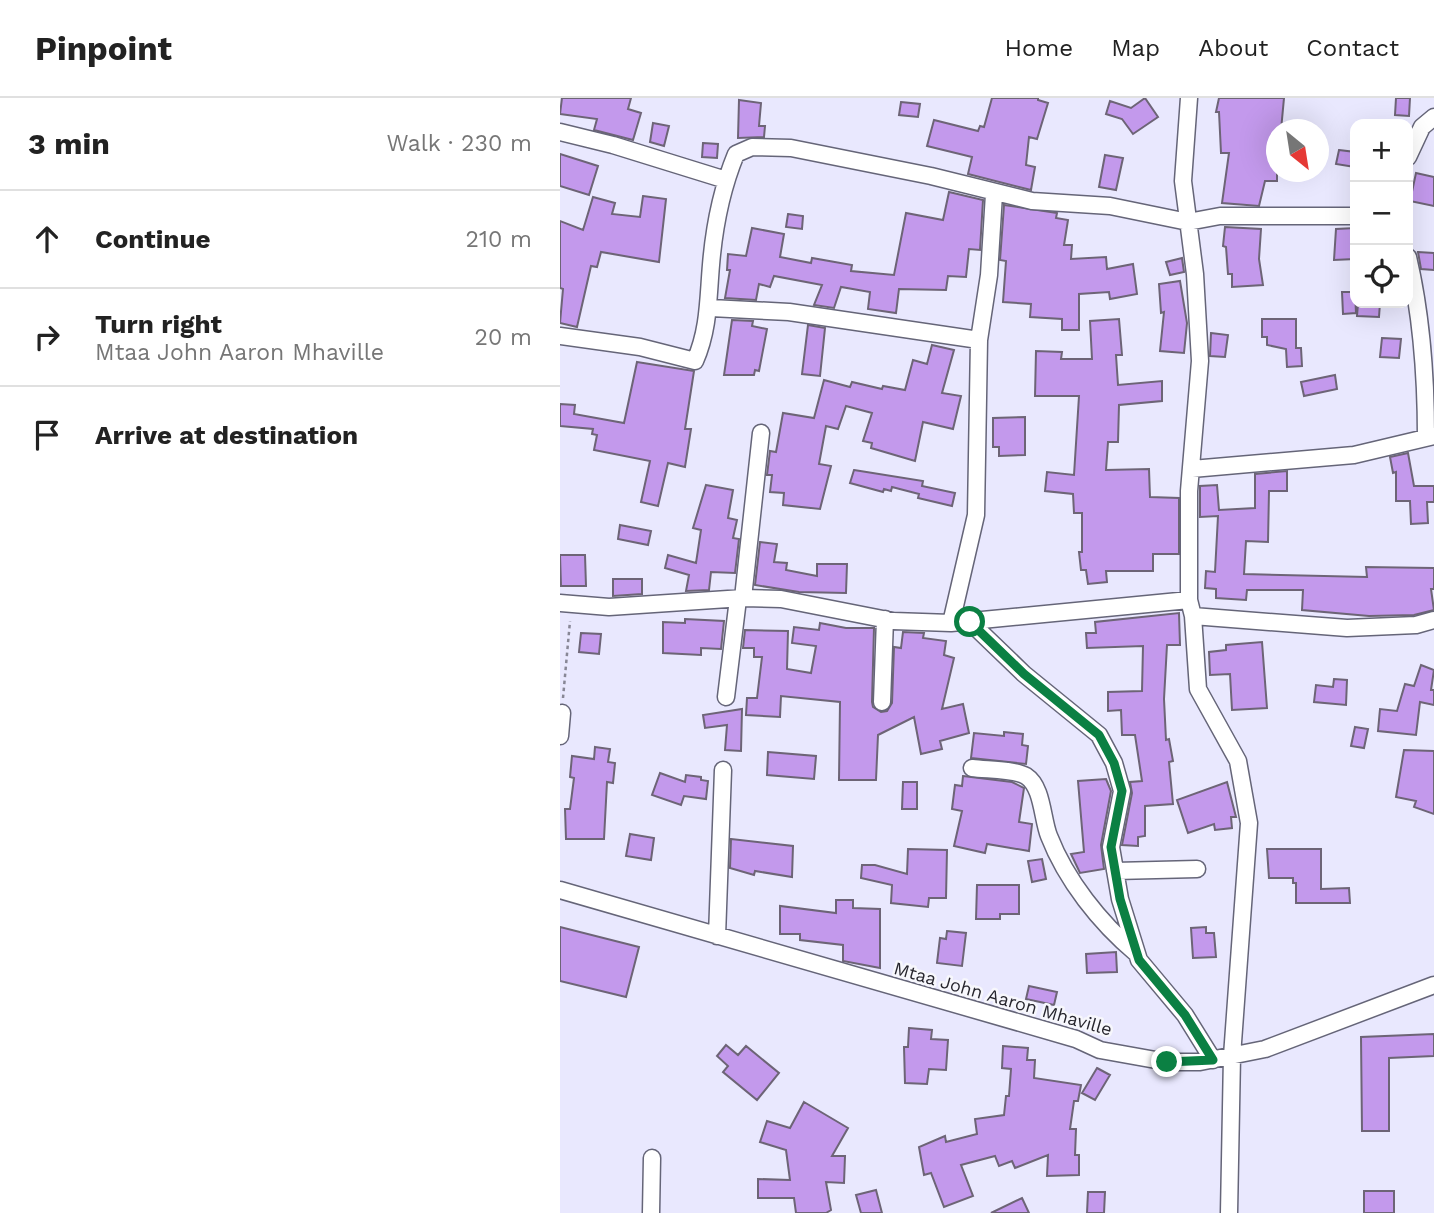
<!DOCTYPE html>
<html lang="en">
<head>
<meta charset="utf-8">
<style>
  body { margin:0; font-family:"Work Sans",sans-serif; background:#f2f2f2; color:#222 }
  .controls { position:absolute; right:21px; top:21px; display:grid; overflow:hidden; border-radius:14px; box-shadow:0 7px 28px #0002 }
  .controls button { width:63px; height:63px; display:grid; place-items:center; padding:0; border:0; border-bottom:2px solid #e0e0e0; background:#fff; color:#222; font:35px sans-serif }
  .compass { position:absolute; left:706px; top:21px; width:63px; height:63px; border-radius:50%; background:#fff; box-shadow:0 7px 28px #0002; rotate:150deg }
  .stop { position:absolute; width:21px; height:21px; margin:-16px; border:5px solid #0b8043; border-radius:50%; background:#fff }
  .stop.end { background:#0b8043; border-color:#fff; box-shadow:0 2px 7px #0008 }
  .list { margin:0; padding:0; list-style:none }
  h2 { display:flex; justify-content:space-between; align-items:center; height:91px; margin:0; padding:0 28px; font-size:30px }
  h2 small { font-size:23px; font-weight:400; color:#767676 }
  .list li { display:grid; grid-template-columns:46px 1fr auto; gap:21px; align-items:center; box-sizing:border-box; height:98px; padding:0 28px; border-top:2px solid #e0e0e0 }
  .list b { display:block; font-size:26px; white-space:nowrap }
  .list p { margin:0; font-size:23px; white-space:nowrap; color:#767676 }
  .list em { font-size:23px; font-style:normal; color:#767676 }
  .icon { flex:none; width:38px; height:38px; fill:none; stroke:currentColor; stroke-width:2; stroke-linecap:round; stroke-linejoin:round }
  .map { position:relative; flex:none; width:874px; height:1115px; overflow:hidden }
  header { display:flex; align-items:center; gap:42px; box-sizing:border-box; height:98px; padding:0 35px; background:#fff; border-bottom:2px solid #e0e0e0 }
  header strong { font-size:33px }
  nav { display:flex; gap:38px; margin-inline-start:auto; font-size:24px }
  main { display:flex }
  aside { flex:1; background:#fff }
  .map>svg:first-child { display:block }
</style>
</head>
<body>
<header>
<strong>Pinpoint</strong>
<nav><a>Home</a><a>Map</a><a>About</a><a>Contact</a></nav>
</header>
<main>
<aside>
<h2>3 min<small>Walk · 230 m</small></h2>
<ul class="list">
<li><svg class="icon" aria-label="ahead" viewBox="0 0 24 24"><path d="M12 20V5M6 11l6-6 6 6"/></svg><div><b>Continue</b></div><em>210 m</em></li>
<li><svg class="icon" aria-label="right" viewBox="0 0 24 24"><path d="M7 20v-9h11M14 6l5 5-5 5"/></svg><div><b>Turn right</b><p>Mtaa John Aaron Mhaville</p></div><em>20 m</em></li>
<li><svg class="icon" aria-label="arrive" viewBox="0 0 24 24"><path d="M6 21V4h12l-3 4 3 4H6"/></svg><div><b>Arrive at destination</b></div></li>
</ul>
</aside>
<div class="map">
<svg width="874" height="1115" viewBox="0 0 874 1115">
  <rect width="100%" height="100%" fill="#e9e8fe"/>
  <path fill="#c399ec" stroke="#6d6476" stroke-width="2" d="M 2,0 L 71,0 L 68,11 L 81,15 L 73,42 L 34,32 L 37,21 L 0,16 Z
    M 432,0 L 478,0 L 478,2 L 488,5 L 477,41 L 469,39 L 466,67 L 475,69 L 471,92 L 408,76 L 412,59 L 367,48 L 374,22 L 418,33 L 420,28 L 424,29 Z
    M 585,0 L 598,19 L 573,36 L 562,21 L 546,16 L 550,3 L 571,10 Z
    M 659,0 L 724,0 L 721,32 L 717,32 L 717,83 L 705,83 L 699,108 L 662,105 L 669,55 L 661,55 L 659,14 L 656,14 Z
    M 836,0 L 850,0 L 849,18 L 835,17 Z
    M 179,2 L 201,5 L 199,28 L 205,28 L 204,39 L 178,40 Z
    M 341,4 L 360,6 L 358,19 L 339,17 Z
    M 93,25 L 109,28 L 104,48 L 90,44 Z
    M 143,45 L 158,46 L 157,60 L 142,59 Z
    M 779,52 L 795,54 L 795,69 L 776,66 Z
    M 0,56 L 38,68 L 29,97 L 0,88 Z
    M 545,57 L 563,60 L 556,92 L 539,89 Z
    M 856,75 L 874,79 L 874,108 L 850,103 Z
    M 389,94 L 423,102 L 420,152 L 409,151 L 406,179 L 388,178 L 386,192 L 339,191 L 336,215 L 308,211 L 310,194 L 281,189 L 274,210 L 254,207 L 262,187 L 214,178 L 210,189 L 199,186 L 196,202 L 165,200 L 170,172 L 167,172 L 168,156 L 186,158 L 192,130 L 224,136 L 220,159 L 251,165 L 252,160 L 292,167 L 291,173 L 334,177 L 346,115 L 383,122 Z
    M 83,98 L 106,101 L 99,164 L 41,154 L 37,169 L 31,168 L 17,229 L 0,225 L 3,191 L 0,190 L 0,123 L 23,132 L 33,99 L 55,105 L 52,116 L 80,119 Z
    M 444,107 L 497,115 L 496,120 L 508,122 L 504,147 L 512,147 L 511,161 L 546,159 L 547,171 L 573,166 L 577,196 L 550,201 L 549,194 L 519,196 L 519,232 L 502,232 L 502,221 L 470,219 L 471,206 L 443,204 L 446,163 L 440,162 Z
    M 228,116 L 243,118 L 242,131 L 226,129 Z
    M 665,129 L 701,131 L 699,161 L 703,187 L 672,189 L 672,176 L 668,176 L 666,149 L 663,148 Z
    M 795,130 L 795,161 L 774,162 L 776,131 Z
    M 858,154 L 874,155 L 874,172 L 861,171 Z
    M 622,160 L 624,174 L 610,177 L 606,164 Z
    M 620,183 L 627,225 L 624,255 L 600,253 L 604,214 L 601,215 L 599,186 Z
    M 782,194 L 795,194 L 796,215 L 783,216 Z
    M 798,205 L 820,205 L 819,219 L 797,218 Z
    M 559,221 L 562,257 L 556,257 L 558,287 L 602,283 L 602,303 L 559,307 L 558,344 L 548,344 L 546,372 L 589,371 L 590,399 L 619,400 L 619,456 L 593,456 L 593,473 L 546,473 L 547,484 L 528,486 L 526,472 L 521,472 L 519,454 L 522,454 L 522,415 L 514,415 L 513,396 L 485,393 L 487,374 L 514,377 L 519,298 L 475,298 L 476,253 L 502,254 L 501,261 L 532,261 L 530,223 Z
    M 702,221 L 736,221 L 736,250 L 741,250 L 742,268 L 727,269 L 726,251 L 707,247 L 707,239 L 702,239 Z
    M 172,222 L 193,223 L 192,228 L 207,231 L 199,273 L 195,272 L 194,277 L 164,277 Z
    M 248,227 L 265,230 L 260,278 L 242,276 Z
    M 651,235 L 668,237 L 665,259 L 650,258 Z
    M 822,240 L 841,241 L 839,260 L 820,259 Z
    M 372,247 L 394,252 L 382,295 L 401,298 L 393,331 L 363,324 L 355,363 L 311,350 L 312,345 L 303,343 L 312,315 L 286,308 L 278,331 L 266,328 L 259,366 L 271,368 L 260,411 L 223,407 L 224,395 L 210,394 L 212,377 L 207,377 L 210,353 L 216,354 L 223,315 L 254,320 L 264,282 L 290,289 L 292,284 L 322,291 L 323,288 L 345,292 L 353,262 L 367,266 Z
    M 77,264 L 134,273 L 125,331 L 131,331 L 125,369 L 108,365 L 98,408 L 81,404 L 90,363 L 34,352 L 37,337 L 32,336 L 33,331 L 0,328 L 0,306 L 15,307 L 14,316 L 64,325 Z
    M 775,277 L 777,291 L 744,298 L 741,284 Z
    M 465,319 L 465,357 L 439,358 L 439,349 L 433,349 L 433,320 Z
    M 848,355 L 854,388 L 874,388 L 874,404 L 867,404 L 868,425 L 851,426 L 850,403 L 836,403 L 836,374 L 833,375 L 830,359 Z
    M 294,372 L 363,383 L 362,388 L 395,395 L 392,408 L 358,400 L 359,396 L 332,389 L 331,393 L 324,391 L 323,394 L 290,385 Z
    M 727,373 L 727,393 L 709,393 L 708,444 L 686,443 L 684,476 L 807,479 L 806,469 L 874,470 L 874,491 L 871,491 L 874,512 L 854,517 L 809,518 L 742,512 L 743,492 L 687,492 L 686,502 L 656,500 L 656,491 L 645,490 L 646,473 L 655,474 L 658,418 L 640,419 L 640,388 L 657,387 L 659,412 L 695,410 L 695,376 Z
    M 146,387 L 173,392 L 168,420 L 177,422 L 173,440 L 179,441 L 175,475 L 151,474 L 149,492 L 126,493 L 129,477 L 105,470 L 108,457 L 136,465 L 141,432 L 133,430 Z
    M 60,427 L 91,433 L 88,447 L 58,441 Z
    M 200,444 L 217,446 L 214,464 L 227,465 L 226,472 L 257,478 L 257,466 L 287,466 L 286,495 L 239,494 L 195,487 Z
    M 0,457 L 25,457 L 26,488 L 1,488 Z
    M 53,481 L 82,481 L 82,496 L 53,498 Z
    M 619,515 L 620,547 L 607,547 L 604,601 L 606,642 L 609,641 L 613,663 L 609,664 L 613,706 L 585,708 L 585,738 L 578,739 L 578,748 L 562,747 L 572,695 L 570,684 L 582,683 L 575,637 L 562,637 L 561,612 L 548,613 L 548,594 L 582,593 L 583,548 L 527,550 L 526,535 L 536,535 L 535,524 Z
    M 125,521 L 164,523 L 161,551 L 141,550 L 141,557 L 103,555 L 103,524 L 125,525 Z
    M 260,525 L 286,530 L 314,530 L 312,604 L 313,609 L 321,614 L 327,613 L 332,605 L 334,549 L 341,550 L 343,534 L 364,535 L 363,540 L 386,543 L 384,557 L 394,560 L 382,611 L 403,606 L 409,635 L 380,643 L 382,651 L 361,656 L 354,619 L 318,637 L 316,682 L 279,682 L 280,604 L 221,598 L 220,619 L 186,617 L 187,600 L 197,600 L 202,559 L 194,559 L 194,550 L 183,550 L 185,532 L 228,533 L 227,571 L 251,575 L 256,548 L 232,545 L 234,529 L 259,532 Z
    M 21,535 L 41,536 L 39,556 L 19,554 Z
    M 702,544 L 707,610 L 672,612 L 670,576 L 650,577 L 649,554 L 666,552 L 666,547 Z
    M 861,567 L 874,572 L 871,592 L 874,592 L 874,607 L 860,604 L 856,637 L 818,633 L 820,611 L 837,613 L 845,586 L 854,588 Z
    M 774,581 L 787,582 L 786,607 L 754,604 L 756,587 L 773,589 Z
    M 182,611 L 181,653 L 165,652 L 167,627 L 145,630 L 143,617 Z
    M 795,629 L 808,631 L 804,650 L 791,648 Z
    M 444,634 L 463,636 L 462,647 L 468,648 L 466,666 L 411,660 L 414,635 L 444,638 Z
    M 35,649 L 50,651 L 48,664 L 55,665 L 53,685 L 47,684 L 44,741 L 6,741 L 5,711 L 10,711 L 14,680 L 10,679 L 12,658 L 34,661 Z
    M 844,652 L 874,653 L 874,716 L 854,709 L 856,703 L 836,699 Z
    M 208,654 L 256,658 L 254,681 L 207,677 Z
    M 100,675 L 125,684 L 126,677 L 141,679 L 141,682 L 148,683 L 146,701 L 124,698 L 121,707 L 92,697 Z
    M 403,678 L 452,684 L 464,690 L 459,724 L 472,726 L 469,753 L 427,746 L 425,755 L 394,748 L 402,713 L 392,711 L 395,687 L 402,688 Z
    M 546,681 L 551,693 L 541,747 L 544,771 L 520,775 L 511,756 L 524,754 L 518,683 Z
    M 343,684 L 357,684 L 357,711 L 342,711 Z
    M 667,684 L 676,719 L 671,719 L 672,730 L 655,732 L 654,726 L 628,735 L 617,702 Z
    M 70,736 L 94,740 L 91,762 L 66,758 Z
    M 171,741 L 233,748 L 232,779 L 195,773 L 194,777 L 170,770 Z
    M 348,751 L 387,752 L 386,800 L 369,800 L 368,809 L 331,805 L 332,787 L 301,780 L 302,767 L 315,767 L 347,776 Z
    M 707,751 L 761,751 L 761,791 L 789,790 L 790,805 L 736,805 L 736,785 L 733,785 L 733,780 L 709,780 Z
    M 482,761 L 486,781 L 472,784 L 468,763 Z
    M 417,787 L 459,787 L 459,816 L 440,816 L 440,821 L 416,821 Z
    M 276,802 L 293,802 L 293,810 L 320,811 L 320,870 L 283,863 L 283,847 L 240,842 L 240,836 L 220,836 L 220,808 L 276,815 Z
    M 0,829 L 79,849 L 66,899 L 0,883 Z
    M 646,829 L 646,835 L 654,835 L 656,859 L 633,860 L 631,830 Z
    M 387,833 L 406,835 L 402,868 L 377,865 L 380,840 L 386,841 Z
    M 556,854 L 557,874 L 527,875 L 526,856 Z
    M 469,888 L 497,894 L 494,907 L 466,901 Z
    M 349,930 L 372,932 L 371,941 L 388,942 L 386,972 L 369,971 L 367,986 L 345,985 L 344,949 L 348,949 Z
    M 874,936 L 874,958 L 829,960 L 829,1033 L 802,1033 L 801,939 Z
    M 166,947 L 178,957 L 186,948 L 219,975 L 197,1002 L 163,974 L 168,968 L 157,958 Z
    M 443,948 L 468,950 L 467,962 L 475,962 L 474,980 L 521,987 L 518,1003 L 514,1003 L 510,1031 L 516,1031 L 515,1057 L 519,1057 L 519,1077 L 487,1078 L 488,1057 L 455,1070 L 452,1063 L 439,1068 L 435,1058 L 401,1067 L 413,1098 L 384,1109 L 371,1075 L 364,1077 L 359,1049 L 385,1038 L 386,1044 L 417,1036 L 415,1021 L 444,1017 L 446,998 L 449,998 L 451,971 L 442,970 Z
    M 537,970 L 550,977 L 535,1002 L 522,995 Z
    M 244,1004 L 288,1030 L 272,1058 L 285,1058 L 284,1085 L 266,1084 L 271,1112 L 266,1115 L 236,1115 L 234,1100 L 198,1100 L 198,1081 L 230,1082 L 226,1052 L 200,1044 L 207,1023 L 230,1030 Z
    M 316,1092 L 322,1115 L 301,1115 L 296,1097 Z
    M 804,1093 L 834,1093 L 834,1115 L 804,1115 Z
    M 528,1094 L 545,1094 L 544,1115 L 527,1115 Z
    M 462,1100 L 469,1115 L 431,1115 Z"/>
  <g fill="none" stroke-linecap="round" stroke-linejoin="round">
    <defs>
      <path id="minor" d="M 629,0 L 623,83 L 635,176 L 640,263 L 629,393 L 629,502
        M 0,34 L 53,47 L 166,82
        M 848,59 L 862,29 L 874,19
        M 848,159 C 862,219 866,278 866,339
        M 151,210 L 229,214 L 419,242
        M 0,238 L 80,249 L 135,263 C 149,231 148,201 151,167 C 154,130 162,90 176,56 L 192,49 L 231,50 L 371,78 L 472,103 L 550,108 L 628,124 L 660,118 L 795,118
        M 632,371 L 794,357 L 874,338
        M 183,500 L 201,335
        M 0,505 L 49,509 L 183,500 L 221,501 L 333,523 L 391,525 L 629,502 L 633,518 L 787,530 L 856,527 L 874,522
        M 633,518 L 638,591 L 678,663 L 689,725 L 672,958 L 669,1115
        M 410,524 L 464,576 L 539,637 L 554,665 L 562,693 L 551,749 L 560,801 L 579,862 L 625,917 L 653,962
        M 391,525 L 416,417 L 419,242 L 429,177 L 434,96
        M 166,599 L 178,501
        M 322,604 L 325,521
        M 0,638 L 2,615
        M 412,670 C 427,672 454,671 466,678 C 483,689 482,721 489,738 C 506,782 540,825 576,855
        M 555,773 L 637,771
        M 0,792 L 516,941 L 540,952 L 607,964 L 640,964 L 705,951 L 874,887
        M 157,838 L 163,672
        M 91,1115 L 92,1060"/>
    </defs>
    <use href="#minor" stroke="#656578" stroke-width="19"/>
    <path stroke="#888796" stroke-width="2.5" stroke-dasharray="3.5 3.5" stroke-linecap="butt" d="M 3,600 L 10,523"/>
    <use href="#minor" stroke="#fff" stroke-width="16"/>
  </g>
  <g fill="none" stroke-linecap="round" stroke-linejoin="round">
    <path stroke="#0b8043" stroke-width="9" d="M 410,524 L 464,576 L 539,637 L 554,665 L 562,693 L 551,749 L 560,801 L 579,862 L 625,917 L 653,962 L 607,964"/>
  </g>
  <g text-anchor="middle" stroke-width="5" stroke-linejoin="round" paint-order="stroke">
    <g font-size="18" fill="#27262e" stroke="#f7f7fc">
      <text transform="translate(443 901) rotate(16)" y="6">Mtaa John Aaron Mhaville</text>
    </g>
  </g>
</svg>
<div class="controls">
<button>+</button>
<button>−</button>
<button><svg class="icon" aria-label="locate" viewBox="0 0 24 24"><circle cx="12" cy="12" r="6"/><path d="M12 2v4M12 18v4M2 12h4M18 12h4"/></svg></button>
</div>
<svg class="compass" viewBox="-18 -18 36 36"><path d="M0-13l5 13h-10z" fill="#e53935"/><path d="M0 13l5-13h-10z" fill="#767676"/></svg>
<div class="stop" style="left:410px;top:524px"></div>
<div class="stop end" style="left:607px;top:964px"></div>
</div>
</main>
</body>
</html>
